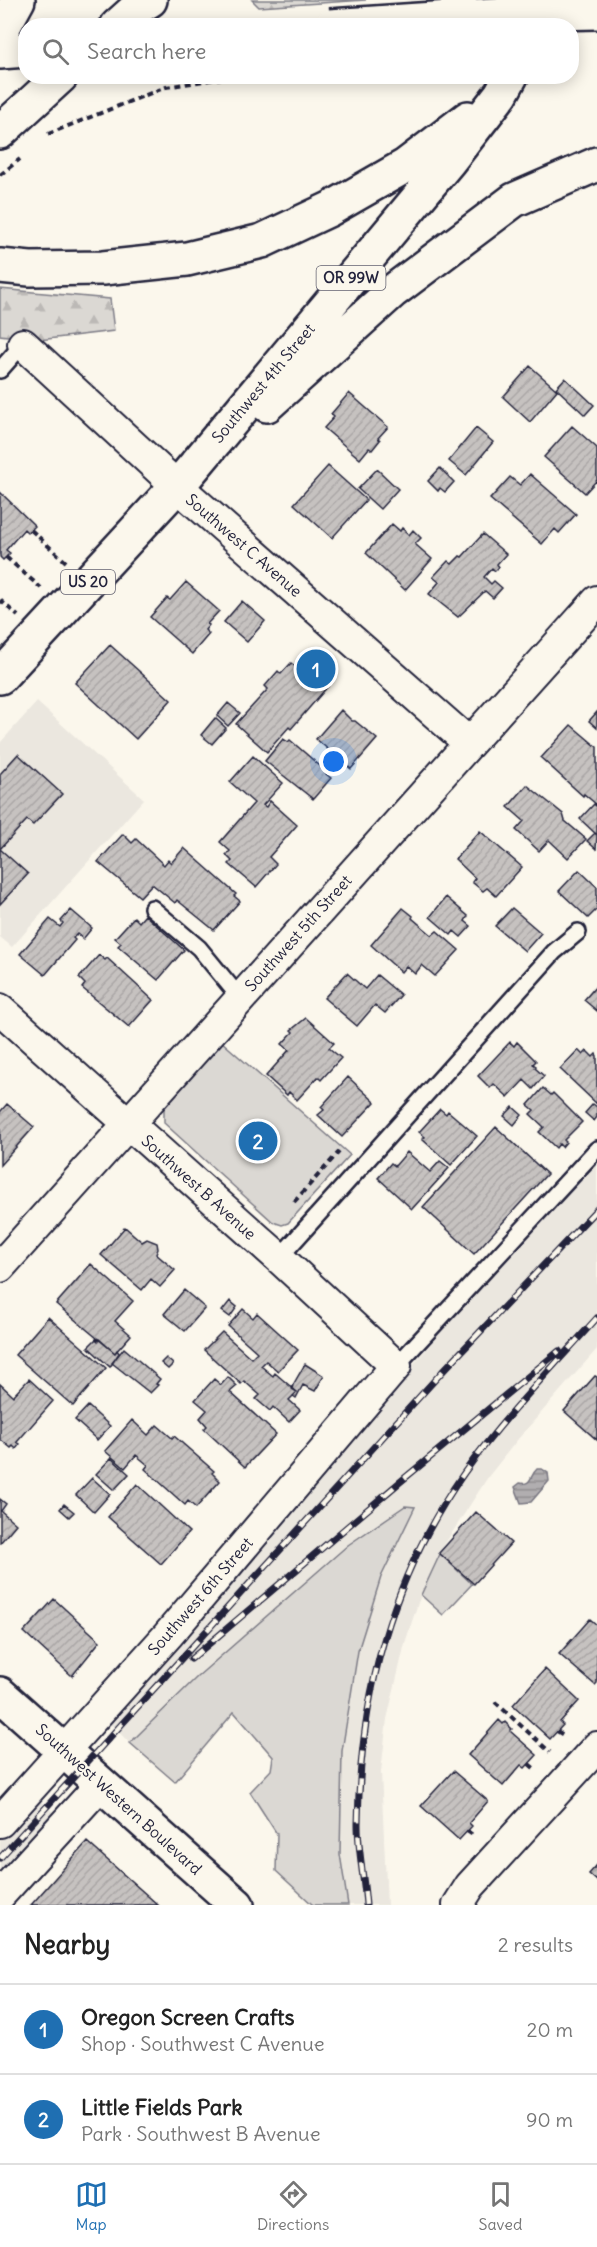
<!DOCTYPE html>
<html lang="en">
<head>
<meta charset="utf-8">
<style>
  body { margin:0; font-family:Delius,sans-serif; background:#f6f6f6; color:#222 }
  .you { position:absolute; left:334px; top:762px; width:21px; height:21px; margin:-15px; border:4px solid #fff; border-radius:50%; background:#1a73e8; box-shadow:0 0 0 9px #1a73e833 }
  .badge { display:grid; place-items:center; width:39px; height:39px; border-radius:50%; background:#1f6fb2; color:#fff; font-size:20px; font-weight:700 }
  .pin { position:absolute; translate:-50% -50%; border:3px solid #fff; box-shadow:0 2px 6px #0006 }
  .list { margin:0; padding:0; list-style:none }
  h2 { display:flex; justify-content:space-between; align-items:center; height:78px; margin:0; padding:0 24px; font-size:26px }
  h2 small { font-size:20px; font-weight:400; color:#767676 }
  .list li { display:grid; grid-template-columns:39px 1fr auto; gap:18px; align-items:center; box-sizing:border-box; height:90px; padding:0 24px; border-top:2px solid #e0e0e0 }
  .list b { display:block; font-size:22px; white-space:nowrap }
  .list p { margin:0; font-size:20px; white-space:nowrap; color:#767676 }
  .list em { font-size:20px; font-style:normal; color:#767676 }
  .icon { flex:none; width:33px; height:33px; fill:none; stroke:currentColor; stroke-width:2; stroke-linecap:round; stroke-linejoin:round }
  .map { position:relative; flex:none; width:597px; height:1905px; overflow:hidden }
  .search { position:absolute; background:#fff; box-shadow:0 3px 15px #0003; left:18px; right:18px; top:18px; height:66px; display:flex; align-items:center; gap:15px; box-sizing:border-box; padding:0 21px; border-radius:24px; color:#767676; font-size:22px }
  .sheet { height:258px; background:#fff }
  nav { display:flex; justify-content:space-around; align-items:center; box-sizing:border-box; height:84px; border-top:2px solid #e0e0e0; background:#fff; font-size:16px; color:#767676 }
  nav a { display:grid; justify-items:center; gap:3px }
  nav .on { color:#1f6fb2 }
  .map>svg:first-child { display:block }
</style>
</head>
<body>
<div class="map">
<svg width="597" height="1905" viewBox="0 0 597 1905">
  <defs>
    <pattern id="forest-firs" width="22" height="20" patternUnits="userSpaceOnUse" patternTransform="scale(1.5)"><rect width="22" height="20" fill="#dbd8d3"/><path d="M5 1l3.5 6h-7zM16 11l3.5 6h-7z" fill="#bcb9b6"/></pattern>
    <pattern id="water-rules" width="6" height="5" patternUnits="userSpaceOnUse" patternTransform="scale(1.5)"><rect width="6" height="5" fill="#b1aeb0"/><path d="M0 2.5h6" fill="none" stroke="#908d90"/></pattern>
    <pattern id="building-hatch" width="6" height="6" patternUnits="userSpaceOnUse" patternTransform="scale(1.5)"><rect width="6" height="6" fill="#c6c2c0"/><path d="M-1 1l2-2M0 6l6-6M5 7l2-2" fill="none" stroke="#aaa6a6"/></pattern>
  </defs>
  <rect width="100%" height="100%" fill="#fbf7ec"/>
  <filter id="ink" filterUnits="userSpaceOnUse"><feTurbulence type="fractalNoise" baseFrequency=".0167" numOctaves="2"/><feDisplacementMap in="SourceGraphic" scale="12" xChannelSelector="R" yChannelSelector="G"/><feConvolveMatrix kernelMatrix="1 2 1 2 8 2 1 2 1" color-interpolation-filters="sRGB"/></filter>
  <g filter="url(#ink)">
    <path fill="#ebe7df" d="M 37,702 L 144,799 L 12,947 L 0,937 L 0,743 Z
      M 597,1158 L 597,1349 L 518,1439 L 488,1477 L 439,1553 L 418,1603 L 405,1643 L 387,1719 L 381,1772 L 387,1905 L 348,1905 L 340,1854 L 342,1751 L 358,1650 L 381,1577 L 414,1507 L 404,1506 L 348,1545 L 197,1677 L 130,1743 L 109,1723 L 307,1487 L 507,1256 Z
      M 37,1798 L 54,1813 L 0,1873 L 0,1839 Z"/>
    <path fill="#dbd8d3" stroke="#7e7d87" stroke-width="1.5" d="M 221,1041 L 350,1155 L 288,1223 L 282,1225 L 273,1222 L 164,1123 L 164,1108 L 168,1102 Z
      M 405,1506 L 415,1507 L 381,1577 L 358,1651 L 342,1751 L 340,1854 L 348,1905 L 313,1905 L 276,1871 L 277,1834 L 250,1792 L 271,1770 L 273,1757 L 234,1712 L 175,1782 L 130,1743 L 197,1677 L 348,1545 Z
      M 440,1554 L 472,1584 L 443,1615 L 421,1595 Z"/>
    <path fill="url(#forest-firs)" stroke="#7e7d87" stroke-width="1.5" d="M 252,0 L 366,0 L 259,7 Z
      M 0,289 L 110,299 L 114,331 L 39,340 L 0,335 Z"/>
    <path fill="url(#water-rules)" stroke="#787681" stroke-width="1.5" d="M 537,1469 L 542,1469 L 548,1473 L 549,1481 L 531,1502 L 521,1503 L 515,1487 L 520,1483 C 532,1486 530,1475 537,1469 Z"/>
    <path fill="url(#building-hatch)" stroke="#22223b" stroke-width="1.5" d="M 530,366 L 557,390 L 530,422 L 503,397 Z
      M 565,378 L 594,405 L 585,415 L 556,388 Z
      M 349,393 L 388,427 L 378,438 L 380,440 L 372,450 L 369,448 L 360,459 L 324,428 L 334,417 L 331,414 Z
      M 572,426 L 597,448 L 597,482 L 596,481 L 585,493 L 544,457 Z
      M 476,428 L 493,442 L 466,475 L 449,461 Z
      M 328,466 L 366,500 L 332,538 L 294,504 Z
      M 440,468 L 454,482 L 445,492 L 440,488 L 438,491 L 428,481 Z
      M 377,469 L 398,489 L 380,509 L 358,489 Z
      M 530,474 L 576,514 L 559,533 L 555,529 L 542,544 L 490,499 L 510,477 L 520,485 Z
      M 0,492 L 35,526 L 28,533 L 24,529 L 6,550 L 10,553 L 3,560 L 0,557 Z
      M 392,524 L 400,531 L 402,528 L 409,535 L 413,530 L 421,538 L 415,544 L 432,559 L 405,590 L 366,553 Z
      M 483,534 L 506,554 L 497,564 L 499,567 L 495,571 L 492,568 L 484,577 L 491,584 L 494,581 L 502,588 L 493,598 L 485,591 L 458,617 L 429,594 L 439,582 L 433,577 L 448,561 L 452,564 L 460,556 L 462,557 Z
      M 186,582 L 219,611 L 207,624 L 209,625 L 205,630 L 209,634 L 192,654 L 150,617 L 167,598 L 170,600 Z
      M 242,601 L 265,621 L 247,642 L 224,622 Z
      M 110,645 L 171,700 L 136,739 L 75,683 Z
      M 291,663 L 303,673 L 309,666 L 329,685 L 291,729 L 289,727 L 267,752 L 236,724 L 268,689 L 265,686 L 278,671 L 281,674 Z
      M 228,703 L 240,713 L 228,726 L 217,716 Z
      M 341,710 L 352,721 L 355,721 L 377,739 L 351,769 L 316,739 Z
      M 597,712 L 597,728 L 589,721 Z
      M 215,718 L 226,728 L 212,744 L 201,735 Z
      M 571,725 L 597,747 L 597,805 L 584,794 L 583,796 L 541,758 Z
      M 283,739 L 288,742 L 290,740 L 327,772 L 326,774 L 331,778 L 313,799 L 265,761 Z
      M 18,754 L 62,794 L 33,825 L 27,820 L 0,849 L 28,874 L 0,904 L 0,774 Z
      M 253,756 L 283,783 L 263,805 L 266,807 L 270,801 L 297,825 L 269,857 L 276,864 L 256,887 L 229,864 L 232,861 L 226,855 L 230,851 L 220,842 L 254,803 L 230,782 Z
      M 527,785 L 552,805 L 563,814 L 565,821 L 586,839 L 568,858 L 549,840 L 539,851 L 516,830 L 524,821 L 508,807 Z
      M 594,804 L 597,807 L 597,835 L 580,819 Z
      M 480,831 L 522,867 L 496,896 L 487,888 L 483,891 L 472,882 L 475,878 L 455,859 Z
      M 595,833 L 597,835 L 596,849 L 587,841 Z
      M 123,834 L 132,843 L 136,839 L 164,865 L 168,860 L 171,863 L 184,848 L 236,894 L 234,896 L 240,901 L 214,930 L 177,900 L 175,903 L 152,884 L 140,897 L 98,862 Z
      M 579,870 L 597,887 L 597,909 L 588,918 L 559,891 Z
      M 446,897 L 468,916 L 465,921 L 471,926 L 461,937 L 454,931 L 451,935 L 430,917 Z
      M 403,908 L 413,916 L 412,918 L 432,935 L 437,931 L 459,950 L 435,976 L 422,965 L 415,974 L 406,966 L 401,972 L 371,945 Z
      M 512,908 L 541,933 L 525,951 L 495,926 Z
      M 71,910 L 92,928 L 83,939 L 77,934 L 73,938 L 75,940 L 45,975 L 20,954 L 50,919 L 60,927 L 63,923 L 61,921 Z
      M 145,915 L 184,950 L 158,980 L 118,946 L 121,943 L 115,938 L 134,917 L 139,922 Z
      M 99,955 L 105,960 L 107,958 L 153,1000 L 129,1027 L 82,988 L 85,984 L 79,978 Z
      M 347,973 L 365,989 L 377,975 L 401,995 L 385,1013 L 375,1005 L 357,1026 L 324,998 Z
      M 597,985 L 597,1011 L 584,1000 Z
      M 306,1018 L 334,1043 L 329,1048 L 341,1058 L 321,1080 L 318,1077 L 297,1100 L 289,1092 L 287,1095 L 266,1076 L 289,1050 L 282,1044 L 293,1032 L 291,1030 Z
      M 510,1042 L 514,1046 L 517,1042 L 536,1061 L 533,1064 L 536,1066 L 535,1068 L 544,1076 L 533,1089 L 524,1080 L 508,1097 L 494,1084 L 490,1088 L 478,1076 Z
      M 578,1050 L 583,1055 L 587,1051 L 593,1057 L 596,1054 L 597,1056 L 597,1104 L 560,1069 Z
      M 348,1077 L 375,1102 L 342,1137 L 318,1115 L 324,1110 L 321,1107 Z
      M 543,1088 L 551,1095 L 553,1093 L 582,1122 L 564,1140 L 566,1142 L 562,1147 L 559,1144 L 556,1148 L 539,1132 L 544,1127 L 530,1114 L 534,1110 L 528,1105 Z
      M 7,1104 L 34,1127 L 0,1165 L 0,1112 Z
      M 593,1104 L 597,1107 L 597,1117 L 594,1121 L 585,1113 Z
      M 513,1107 L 522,1115 L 514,1125 L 504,1116 Z
      M 440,1109 L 446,1114 L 448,1111 L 477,1136 L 451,1165 L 422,1139 L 425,1137 L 419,1132 Z
      M 496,1127 L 547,1174 L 474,1254 L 423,1207 Z
      M 407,1152 L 430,1172 L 440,1161 L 449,1168 L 412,1209 L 378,1178 L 391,1163 L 395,1166 Z
      M 125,1227 L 142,1242 L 147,1239 L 157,1243 L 158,1249 L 156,1254 L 175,1270 L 160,1287 L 151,1279 L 142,1290 L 101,1255 Z
      M 91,1264 L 133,1301 L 115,1321 L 131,1335 L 115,1353 L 56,1304 Z
      M 184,1290 L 205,1308 L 185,1331 L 164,1314 Z
      M 230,1301 L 237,1307 L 230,1317 L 222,1311 Z
      M 243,1309 L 253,1318 L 257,1313 L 298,1350 L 278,1371 L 266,1361 L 261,1366 L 273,1376 L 275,1373 L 297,1392 L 289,1400 L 300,1410 L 289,1422 L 273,1407 L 270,1411 L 256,1399 L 260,1395 L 244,1381 L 241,1384 L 204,1350 L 222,1332 L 251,1358 L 257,1352 L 228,1326 Z
      M 48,1317 L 106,1368 L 73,1406 L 15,1355 Z
      M 96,1339 L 98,1341 L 99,1339 L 115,1353 L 117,1350 L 119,1353 L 110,1367 L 88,1347 Z
      M 124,1348 L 160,1379 L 156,1384 L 158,1385 L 150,1393 L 112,1363 Z
      M 166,1358 L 173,1364 L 168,1369 L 161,1363 Z
      M 305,1364 L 324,1376 L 315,1391 L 303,1385 L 296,1398 L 293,1396 L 297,1392 L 292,1389 L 293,1385 Z
      M 595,1376 L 597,1377 L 597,1440 L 564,1411 Z
      M 228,1377 L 237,1386 L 230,1392 L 276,1434 L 245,1467 L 204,1429 L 207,1426 L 200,1418 L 207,1410 L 195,1400 L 214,1379 L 221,1385 Z
      M 29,1379 L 53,1401 L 17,1442 L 20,1444 L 16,1449 L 13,1446 L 11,1448 L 0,1439 L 0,1384 L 13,1396 Z
      M 88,1406 L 110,1426 L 97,1440 L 75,1420 Z
      M 132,1420 L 148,1435 L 157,1425 L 172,1438 L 174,1436 L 214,1471 L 212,1473 L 220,1481 L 196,1508 L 188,1501 L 185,1505 L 145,1469 L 148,1465 L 136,1455 L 125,1468 L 105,1451 Z
      M 111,1458 L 129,1474 L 114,1490 L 96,1474 Z
      M 92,1478 L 110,1494 L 94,1512 L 76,1495 Z
      M 137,1484 L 189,1532 L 161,1564 L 108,1517 Z
      M 0,1499 L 6,1504 L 1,1511 L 16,1524 L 0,1543 Z
      M 64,1504 L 74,1512 L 69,1517 L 60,1509 Z
      M 476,1512 L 511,1543 L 474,1584 L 439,1553 Z
      M 54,1599 L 100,1641 L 72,1676 L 24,1632 Z
      M 590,1619 L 597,1625 L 597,1683 L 595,1685 L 559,1654 Z
      M 545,1669 L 579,1701 L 560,1722 L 563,1725 L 550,1739 L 513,1705 Z
      M 499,1720 L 503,1724 L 505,1722 L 512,1729 L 510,1731 L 537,1755 L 525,1768 L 521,1765 L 503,1786 L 468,1755 Z
      M 453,1771 L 488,1801 L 469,1823 L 472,1826 L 459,1840 L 421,1806 Z
      M 87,1842 L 158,1905 L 31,1905 Z
      M 597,1865 L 597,1881 L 589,1874 Z"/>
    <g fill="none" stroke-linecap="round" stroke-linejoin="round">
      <defs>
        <path id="service" d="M 0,370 L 23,344
          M 152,908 L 199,948 L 240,998
          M 279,1258 L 554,952 L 578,932
          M 396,1366 L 597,1149"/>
        <path id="minor" d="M 23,344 L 177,486 L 469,743
          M 0,1009 L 279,1258 L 396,1366 L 168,1635 L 0,1822
          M 0,1267 L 597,601
          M 0,1895 L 101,1784
          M 458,1905 L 470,1886 L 597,1747"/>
        <path id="secondary" d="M 0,1694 L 237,1905"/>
        <path id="trunk" d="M 117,26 L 137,8 L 150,0
          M 0,33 L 18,0
          M 0,52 L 26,50
          M 0,132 L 61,76
          M 0,266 L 30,269 L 103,268 L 187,259 L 262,241 L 330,209 L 405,166 L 468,118
          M 267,405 L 393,291 L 514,200 L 597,164
          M 0,677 L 187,475 L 449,161 L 501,94 L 511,76"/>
      </defs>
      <use href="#service" stroke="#22223b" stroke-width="20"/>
      <use href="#minor" stroke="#22223b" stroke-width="34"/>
      <use href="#secondary" stroke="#22223b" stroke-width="38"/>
      <use href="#trunk" stroke="#22223b" stroke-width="38"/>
      <path stroke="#22223b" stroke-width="4" stroke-dasharray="6 4.5" stroke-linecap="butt" d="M 48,134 L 166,87 L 235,76
        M 0,175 L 20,159
        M 31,530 L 66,562
        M 6,557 L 41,588
        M 0,600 L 18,616
        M 294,1202 L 339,1152
        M 495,1702 L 550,1752
        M 557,1731 L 565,1736
        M 529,1764 L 535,1769
        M 467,1831 L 474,1836"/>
      <use href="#service" stroke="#fbf7ec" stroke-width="15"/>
      <use href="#minor" stroke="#fbf7ec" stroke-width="30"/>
      <use href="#secondary" stroke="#fbf7ec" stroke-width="33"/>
      <use href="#trunk" stroke="#fbf7ec" stroke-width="33"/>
      <defs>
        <path id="rail" d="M 191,1659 L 400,1482 L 559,1351
          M 0,1858 L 442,1372 L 597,1209
          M 366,1905 C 364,1878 358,1850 358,1824 C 360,1696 390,1579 464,1473 C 503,1418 552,1368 597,1318"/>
      </defs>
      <use href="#rail" stroke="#22223b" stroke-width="7"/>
      <use href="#rail" stroke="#fbf7ec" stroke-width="4.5" stroke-dasharray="14" stroke-linecap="butt"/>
      <defs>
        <path id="trunk-bridge" d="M 330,26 L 509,14 L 597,12"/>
      </defs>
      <use href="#trunk-bridge" stroke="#22223b" stroke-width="38" stroke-linecap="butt"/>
      <use href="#trunk-bridge" stroke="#fbf7ec" stroke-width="33"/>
    </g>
  </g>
  <g text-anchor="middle" stroke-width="5" stroke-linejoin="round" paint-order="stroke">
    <g fill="#fbf7ec" stroke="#636270" stroke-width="1.5">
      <rect x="316.5" y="266" width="69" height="24" rx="4.5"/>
      <rect x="61" y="570" width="54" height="24" rx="4.5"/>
    </g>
    <g font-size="15" font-weight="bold" fill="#22223b">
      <text x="351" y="283">OR 99W</text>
      <text x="88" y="587">US 20</text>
    </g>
    <g font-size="16" fill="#22223b" stroke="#fbf7ec">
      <text transform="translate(263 383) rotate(-50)" y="6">Southwest 4th Street</text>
      <text transform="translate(244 545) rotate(41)" y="6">Southwest C Avenue</text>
      <text transform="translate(298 933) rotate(-48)" y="6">Southwest 5th Street</text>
      <text transform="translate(199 1187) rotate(42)" y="6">Southwest B Avenue</text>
      <text transform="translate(200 1596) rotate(-49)" y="6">Southwest 6th Street</text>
      <text transform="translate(119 1799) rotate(42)" y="6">Southwest Western Boulevard</text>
    </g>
  </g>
</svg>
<div class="you"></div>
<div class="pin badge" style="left:316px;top:669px">1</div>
<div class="pin badge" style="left:258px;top:1141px">2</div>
<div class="search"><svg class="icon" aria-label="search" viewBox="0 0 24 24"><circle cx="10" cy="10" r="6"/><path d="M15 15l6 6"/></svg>Search here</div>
</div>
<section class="sheet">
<h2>Nearby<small>2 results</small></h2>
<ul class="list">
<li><span class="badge">1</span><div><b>Oregon Screen Crafts</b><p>Shop · Southwest C Avenue</p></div><em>20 m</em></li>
<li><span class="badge">2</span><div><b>Little Fields Park</b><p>Park · Southwest B Avenue</p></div><em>90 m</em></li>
</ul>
</section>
<nav>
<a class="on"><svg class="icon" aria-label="map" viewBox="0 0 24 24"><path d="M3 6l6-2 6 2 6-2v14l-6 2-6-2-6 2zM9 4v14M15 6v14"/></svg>Map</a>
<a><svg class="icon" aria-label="directions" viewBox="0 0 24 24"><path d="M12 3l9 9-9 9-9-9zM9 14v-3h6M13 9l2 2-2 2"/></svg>Directions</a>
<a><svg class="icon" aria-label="saved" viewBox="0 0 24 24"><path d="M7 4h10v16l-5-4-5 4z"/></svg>Saved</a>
</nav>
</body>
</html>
